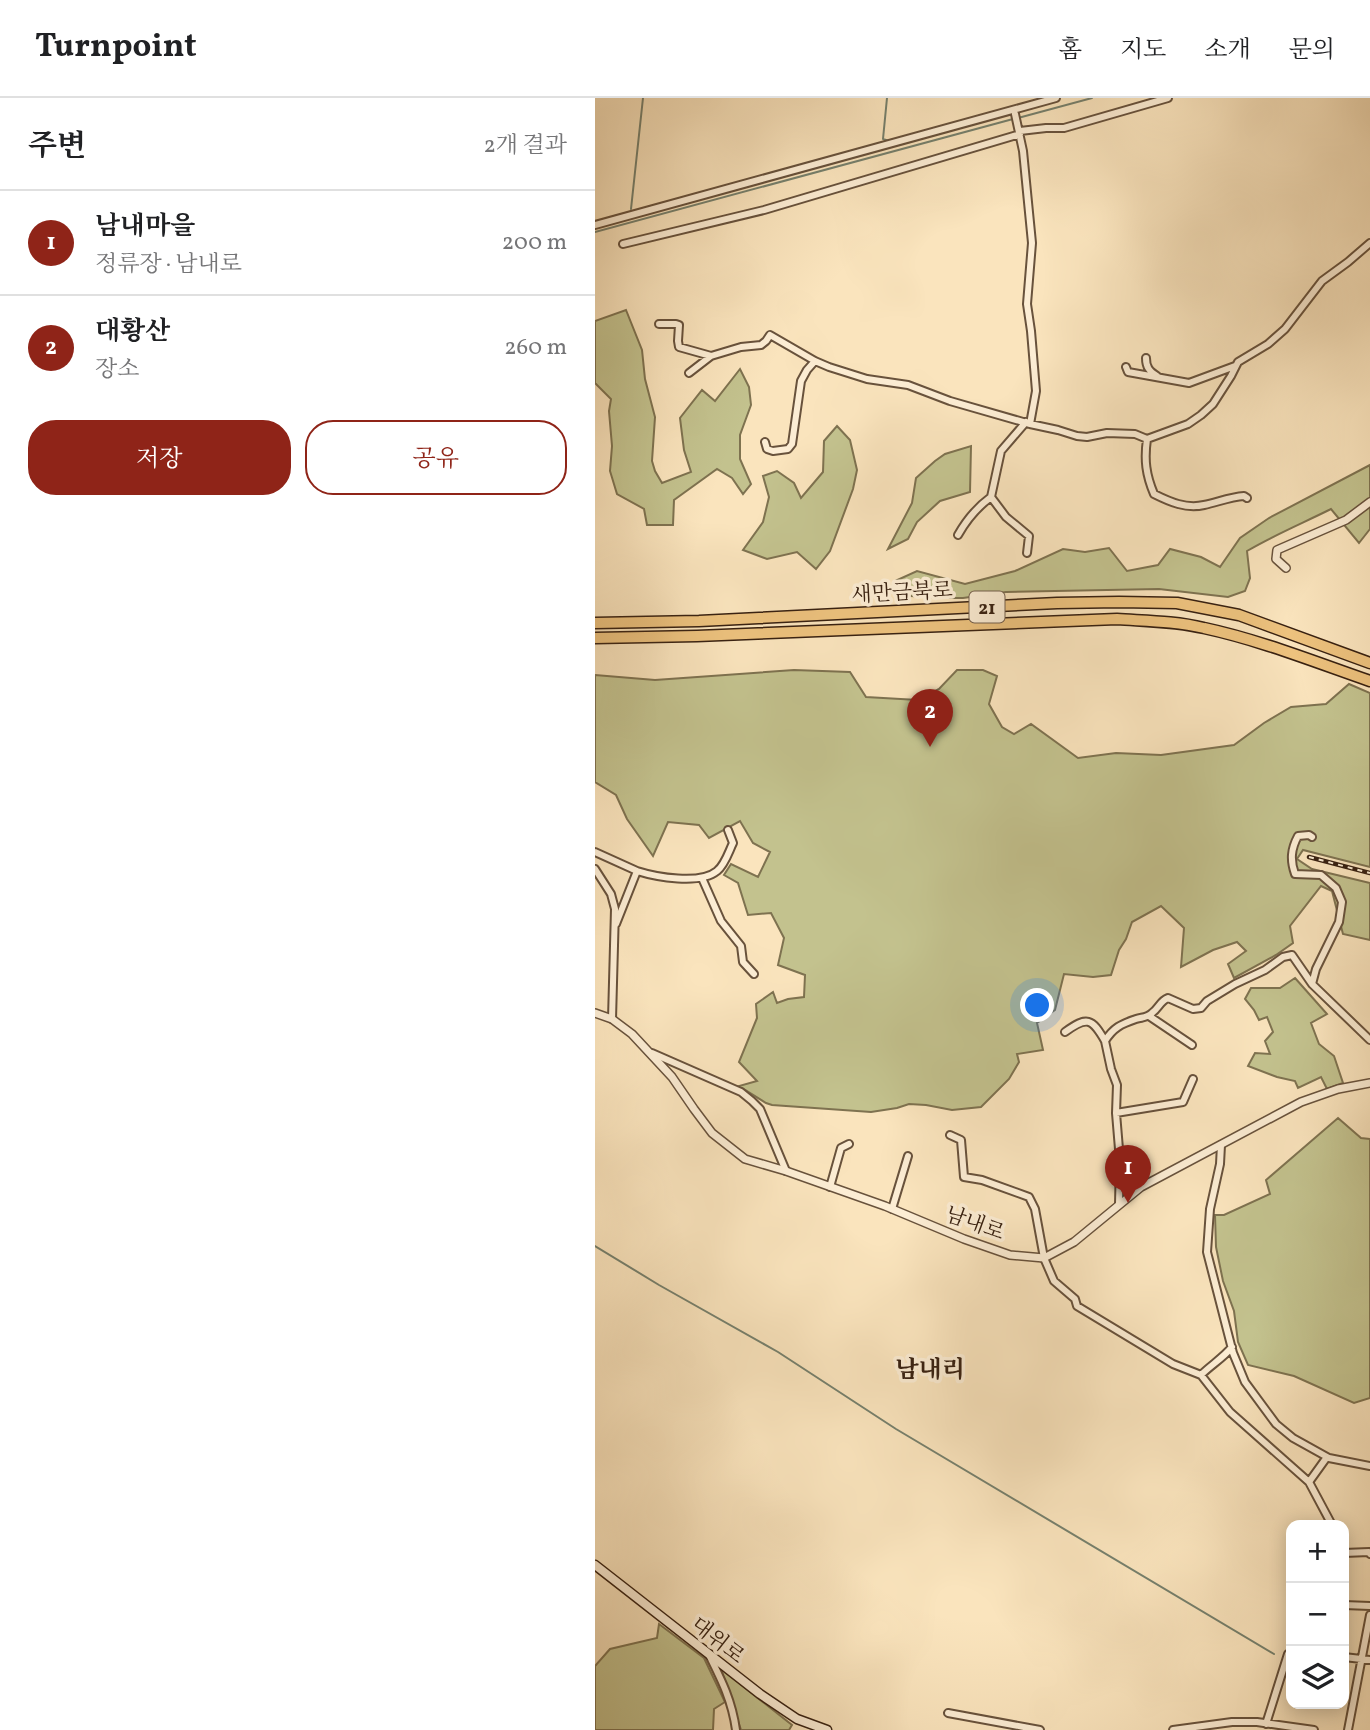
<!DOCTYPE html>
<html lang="ko">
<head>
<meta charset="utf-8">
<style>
  body { margin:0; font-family:Vollkorn,"Noto Serif KR",serif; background:#f2f2f2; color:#202124 }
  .controls { position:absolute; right:21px; bottom:21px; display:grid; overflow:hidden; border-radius:14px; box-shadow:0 4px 18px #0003 }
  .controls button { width:63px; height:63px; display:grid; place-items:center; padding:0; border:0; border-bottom:2px solid #e0e0e0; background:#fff; color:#202124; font:35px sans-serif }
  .you { position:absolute; left:443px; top:908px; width:24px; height:24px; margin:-18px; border:5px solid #fff; border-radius:50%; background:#1a73e8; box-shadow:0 0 0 10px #1a73e833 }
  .badge { display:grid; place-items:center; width:46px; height:46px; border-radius:50%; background:#8f2418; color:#fff; font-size:23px; font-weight:700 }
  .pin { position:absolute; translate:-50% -58px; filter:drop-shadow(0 2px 4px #0008) }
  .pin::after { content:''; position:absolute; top:37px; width:24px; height:21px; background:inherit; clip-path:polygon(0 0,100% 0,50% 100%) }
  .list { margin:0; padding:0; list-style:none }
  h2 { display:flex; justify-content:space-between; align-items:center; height:91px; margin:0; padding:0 28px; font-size:30px }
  h2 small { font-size:23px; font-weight:400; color:#757577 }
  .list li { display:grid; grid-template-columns:46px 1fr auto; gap:21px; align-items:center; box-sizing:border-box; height:105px; padding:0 28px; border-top:2px solid #e0e0e0 }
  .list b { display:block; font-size:26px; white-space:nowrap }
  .list p { margin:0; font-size:23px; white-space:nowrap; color:#757577 }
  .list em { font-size:23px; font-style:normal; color:#757577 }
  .actions { display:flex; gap:14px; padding:21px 28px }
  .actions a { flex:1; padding:16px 0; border:2px solid #8f2418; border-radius:28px; text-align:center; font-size:24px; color:#8f2418 }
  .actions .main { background:#8f2418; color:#fff }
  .icon { flex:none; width:38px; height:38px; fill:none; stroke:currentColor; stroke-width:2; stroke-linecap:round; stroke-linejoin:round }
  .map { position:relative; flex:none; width:775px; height:1632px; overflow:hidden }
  header { display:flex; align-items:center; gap:42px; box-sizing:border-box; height:98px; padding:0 35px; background:#fff; border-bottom:2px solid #e0e0e0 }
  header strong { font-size:33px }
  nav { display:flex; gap:38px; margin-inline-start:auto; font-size:24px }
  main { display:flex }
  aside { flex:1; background:#fff }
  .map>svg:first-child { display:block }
</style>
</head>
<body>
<header>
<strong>Turnpoint</strong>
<nav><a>홈</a><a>지도</a><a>소개</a><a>문의</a></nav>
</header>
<main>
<aside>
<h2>주변<small>2개 결과</small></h2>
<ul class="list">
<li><span class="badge">1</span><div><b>남내마을</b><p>정류장 · 남내로</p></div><em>200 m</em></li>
<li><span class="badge">2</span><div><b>대황산</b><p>장소</p></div><em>260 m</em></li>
</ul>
<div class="actions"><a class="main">저장</a><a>공유</a></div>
</aside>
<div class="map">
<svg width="775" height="1632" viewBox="0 0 775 1632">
  <rect width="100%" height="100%" fill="#fae4bd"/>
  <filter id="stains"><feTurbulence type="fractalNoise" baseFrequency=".00286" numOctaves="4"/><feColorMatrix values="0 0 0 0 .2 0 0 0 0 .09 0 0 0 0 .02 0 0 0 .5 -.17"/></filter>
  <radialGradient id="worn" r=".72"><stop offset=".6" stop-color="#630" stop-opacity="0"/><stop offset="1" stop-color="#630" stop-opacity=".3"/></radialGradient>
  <path fill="#c3c28e" stroke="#7e7250" stroke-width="2" d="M 31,212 L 47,252 L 50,281 L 60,319 L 57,363 L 60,373 L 67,385 L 96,374 L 89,352 L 85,320 L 107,292 L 120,303 L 145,271 L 154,289 L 156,307 L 145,337 L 145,361 L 156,386 L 148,396 L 137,380 L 122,371 L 79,402 L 78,427 L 52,427 L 49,411 L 22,396 L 15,373 L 17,348 L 14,313 L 16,301 L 0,285 L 0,223 Z
    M 242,328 L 255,342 L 262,372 L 258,391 L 235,453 L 221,471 L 202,454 L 172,461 L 148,452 L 168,424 L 174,399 L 168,378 L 182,373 L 199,385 L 206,400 L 228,374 L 229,343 Z
    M 376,348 L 375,394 L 345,403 L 322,424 L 313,441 L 293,451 L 317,405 L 321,380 L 340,363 L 350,356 Z
    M 775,367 L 775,431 L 764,445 L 736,411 C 708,425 679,437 652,453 L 655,480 L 650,493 L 633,499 L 564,491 L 411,494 L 368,500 L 345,500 L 316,498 L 304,493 L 300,483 L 322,473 L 370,486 L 420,473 L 468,451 L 490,454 L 514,450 L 532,473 L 563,467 L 575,451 L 606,459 L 625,469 L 645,440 L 674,420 Z
    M 199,572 L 255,574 L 271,599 L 323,602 L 344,591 L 362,572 L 388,572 L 402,578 L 394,606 L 407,629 L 419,636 L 436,626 L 483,660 L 521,655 L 566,657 L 639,647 L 669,625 L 696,609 L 731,606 L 754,586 L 775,595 L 775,769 L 708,752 L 702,761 L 717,771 L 775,785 L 775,842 L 748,836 L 737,793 L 726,788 L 695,828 L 698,845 L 681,857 L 639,880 L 633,866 L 651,853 L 642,844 L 618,852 L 586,869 L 589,830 L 566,808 L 537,824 L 531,841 L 524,852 L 516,877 L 498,879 L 469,876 L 460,912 L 442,925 L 448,952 L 422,956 L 424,964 L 414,981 L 386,1009 L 357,1012 L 331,1007 L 314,1006 L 302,1010 L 276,1014 L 177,1007 L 171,1005 L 144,988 L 162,983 L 144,964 L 162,920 L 161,906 L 178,894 L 182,905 L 193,901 L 209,899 L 210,877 L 183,867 L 189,840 L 176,815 L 153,817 L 143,785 L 129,777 L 136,766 L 163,779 L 175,754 L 158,745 L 145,723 L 114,740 L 104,727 L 73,724 L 58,758 L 32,721 L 21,697 L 0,684 L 0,577 L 60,582 Z
    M 700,880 L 732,916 L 716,925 L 724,946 L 739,958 L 748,985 L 732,991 L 726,979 L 703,990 L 700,983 L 682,979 L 653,968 L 660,955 L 675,956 L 670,943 L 678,934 L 672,919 L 664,922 L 659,912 L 650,901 L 656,890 L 685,890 Z
    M 743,1020 L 766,1040 L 775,1041 L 775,1300 L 759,1305 L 699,1278 L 653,1267 L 643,1244 L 639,1213 L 628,1183 L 621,1149 L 620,1117 L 629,1117 L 675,1096 L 671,1082 Z
    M 64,1526 L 109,1560 L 130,1604 L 119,1611 L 118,1632 L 0,1632 L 0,1568 L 15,1551 L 62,1540 Z
    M 126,1571 L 197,1627 L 194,1632 L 146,1632 Z"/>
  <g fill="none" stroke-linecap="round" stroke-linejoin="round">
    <path stroke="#76806d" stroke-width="2" d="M 292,0 L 288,41 L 294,43 L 308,39
      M 423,20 L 497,0
      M 36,111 L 48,0
      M 0,134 L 418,21
      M 0,1148 L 64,1187 L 183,1254 L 301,1331 L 679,1556"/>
    <defs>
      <path id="minor" d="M 420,16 L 428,53 L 437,145 L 432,206 L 436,233 L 441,293 L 435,326
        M 425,33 L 451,30 L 469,30 L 573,0
        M 0,127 L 461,0
        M 28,146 L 169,112 L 425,36
        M 64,226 L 81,226 L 84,227 L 83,243 L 84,249 L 116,258
        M 551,260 C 551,269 554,273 562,278
        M 531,269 L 533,274 L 594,285 L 640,268
        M 94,275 L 116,258 L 146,249 L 166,247 L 171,243 L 175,237 L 220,263 L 234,269 L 272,281 L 313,287 L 355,303 L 435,326 L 463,332 L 482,338 L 492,339 L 512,335 L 540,336 L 552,341 L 593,326 L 606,317 L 618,306 L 636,278 L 643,264 L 673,246 L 690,231 L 727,183 L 753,164 L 775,145
        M 431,324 L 406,353 L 396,399 L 411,419 L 434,438 L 432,455
        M 552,341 C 549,362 551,377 559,396 C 575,404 591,411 609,407 C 623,404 635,399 649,398 L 652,400
        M 170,344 L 172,351 L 178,353 L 193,351 L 197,346 L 206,283 L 212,272 L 220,263
        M 363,437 C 372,421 381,410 396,399
        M 717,739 L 714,737 L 703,738 C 696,751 695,762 700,776 L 726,777 L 741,790 L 747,804 L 744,824 L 721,871 L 717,886
        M 0,754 L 42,773 L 21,826
        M 0,771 L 16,796 L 20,811 L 17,921
        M 42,773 C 61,779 105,787 122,773 C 130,767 134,753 138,745 L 133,732
        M 107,780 L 126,823 L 146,848 L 148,864 L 159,876
        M 554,918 L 597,947
        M 470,934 C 492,918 497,920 510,943
        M 57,955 L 146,994 L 157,1003 L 165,1011 L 191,1073
        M 521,1015 L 588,1004 L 598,981
        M 355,1037 L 366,1042 L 369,1079 L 387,1082 L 434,1099 L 440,1111 L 449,1160 L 459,1183 L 480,1201 L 482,1208 L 578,1266 L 606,1277 L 635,1314 L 714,1384 L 737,1427
        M 626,1047 L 625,1066 L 615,1111 L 612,1154 L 638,1255 L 650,1284 L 681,1326 L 698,1340 L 734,1360 L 775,1368
        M 235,1089 L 246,1050 L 254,1046
        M 524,1106 L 525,1063 L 521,1015 L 522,987 L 516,971 L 510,943 C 518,930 526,926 541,921 C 547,919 552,920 557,915 C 564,910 565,903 573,900 L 598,911 L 606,910 L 612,903 L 640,886 L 670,872 L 688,859 L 697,857 L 717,886 L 775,942
        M 297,1111 L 313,1058
        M 606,1277 C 616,1267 628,1260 637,1249
        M 714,1384 L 732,1359
        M 749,1455 L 774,1454 L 775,1456
        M 749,1507 L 775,1508
        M 114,1557 C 127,1583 137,1603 141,1632
        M 749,1559 L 775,1562
        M 353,1615 L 445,1632
        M 671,1626 L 693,1556
        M 578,1632 L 637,1624 L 662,1624 L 719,1632
        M 753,1632 L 775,1517"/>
      <path id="tertiary" d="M 691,470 L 681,461 L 682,452 L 751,422 L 775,404
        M 0,915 L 17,921 L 37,936 L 77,979 L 99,1011 L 117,1035 L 150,1061 L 191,1073 L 290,1108 L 369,1141 L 415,1157 L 449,1160 L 479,1144 L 546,1089 L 706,1004 L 743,991 L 775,985"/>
      <path id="secondary" d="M 0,1467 L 165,1596 L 202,1621 L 232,1632"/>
      <path id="trunk" d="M 0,525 L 104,523 L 462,505 L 524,504 L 582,505 L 644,517 L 775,565
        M 0,540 L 102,538 L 522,521 C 551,523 580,523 609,530 C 665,542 720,564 775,583"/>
    </defs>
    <use href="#minor" stroke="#68523c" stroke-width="10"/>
    <use href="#tertiary" stroke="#68523c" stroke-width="10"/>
    <use href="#secondary" stroke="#382111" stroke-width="11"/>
    <use href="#trunk" stroke="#382111" stroke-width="13"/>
    <use href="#minor" stroke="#fcedd4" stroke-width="6"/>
    <use href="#tertiary" stroke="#fcedd4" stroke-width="7"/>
    <use href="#secondary" stroke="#fcedd4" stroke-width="8"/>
    <use href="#trunk" stroke="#edc27e" stroke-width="10"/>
    <defs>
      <path id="rail" d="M 714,759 L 775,775"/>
    </defs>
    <use href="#rail" stroke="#382111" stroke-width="4.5"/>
    <use href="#rail" stroke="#fcedd4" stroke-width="2" stroke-dasharray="5" stroke-linecap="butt"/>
  </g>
  <g text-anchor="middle" stroke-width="7" stroke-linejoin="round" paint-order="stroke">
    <rect fill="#fcedd4" stroke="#735e4c" stroke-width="2" x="374.5" y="493.5" width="35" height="31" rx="5"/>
    <g font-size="19" font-weight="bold" fill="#382111">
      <text x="392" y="516">21</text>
    </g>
    <g font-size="21" fill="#382111" stroke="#fcedd4">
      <text transform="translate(307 494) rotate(-3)" y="7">새만금북로</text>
      <text transform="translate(380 1125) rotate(20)" y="7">남내로</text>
      <text transform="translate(123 1542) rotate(38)" y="7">대위로</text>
    </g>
    <g font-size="24" font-weight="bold" fill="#382111" stroke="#fcedd4">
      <text x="335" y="1279">남내리</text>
    </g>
  </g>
  <rect width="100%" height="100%" filter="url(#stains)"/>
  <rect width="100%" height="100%" fill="url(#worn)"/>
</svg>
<div class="controls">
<button>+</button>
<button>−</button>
<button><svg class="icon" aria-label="layers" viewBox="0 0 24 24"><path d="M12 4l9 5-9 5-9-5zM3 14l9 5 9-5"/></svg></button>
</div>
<div class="you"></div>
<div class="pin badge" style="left:533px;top:1105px">1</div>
<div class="pin badge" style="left:335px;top:649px">2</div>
</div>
</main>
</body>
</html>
